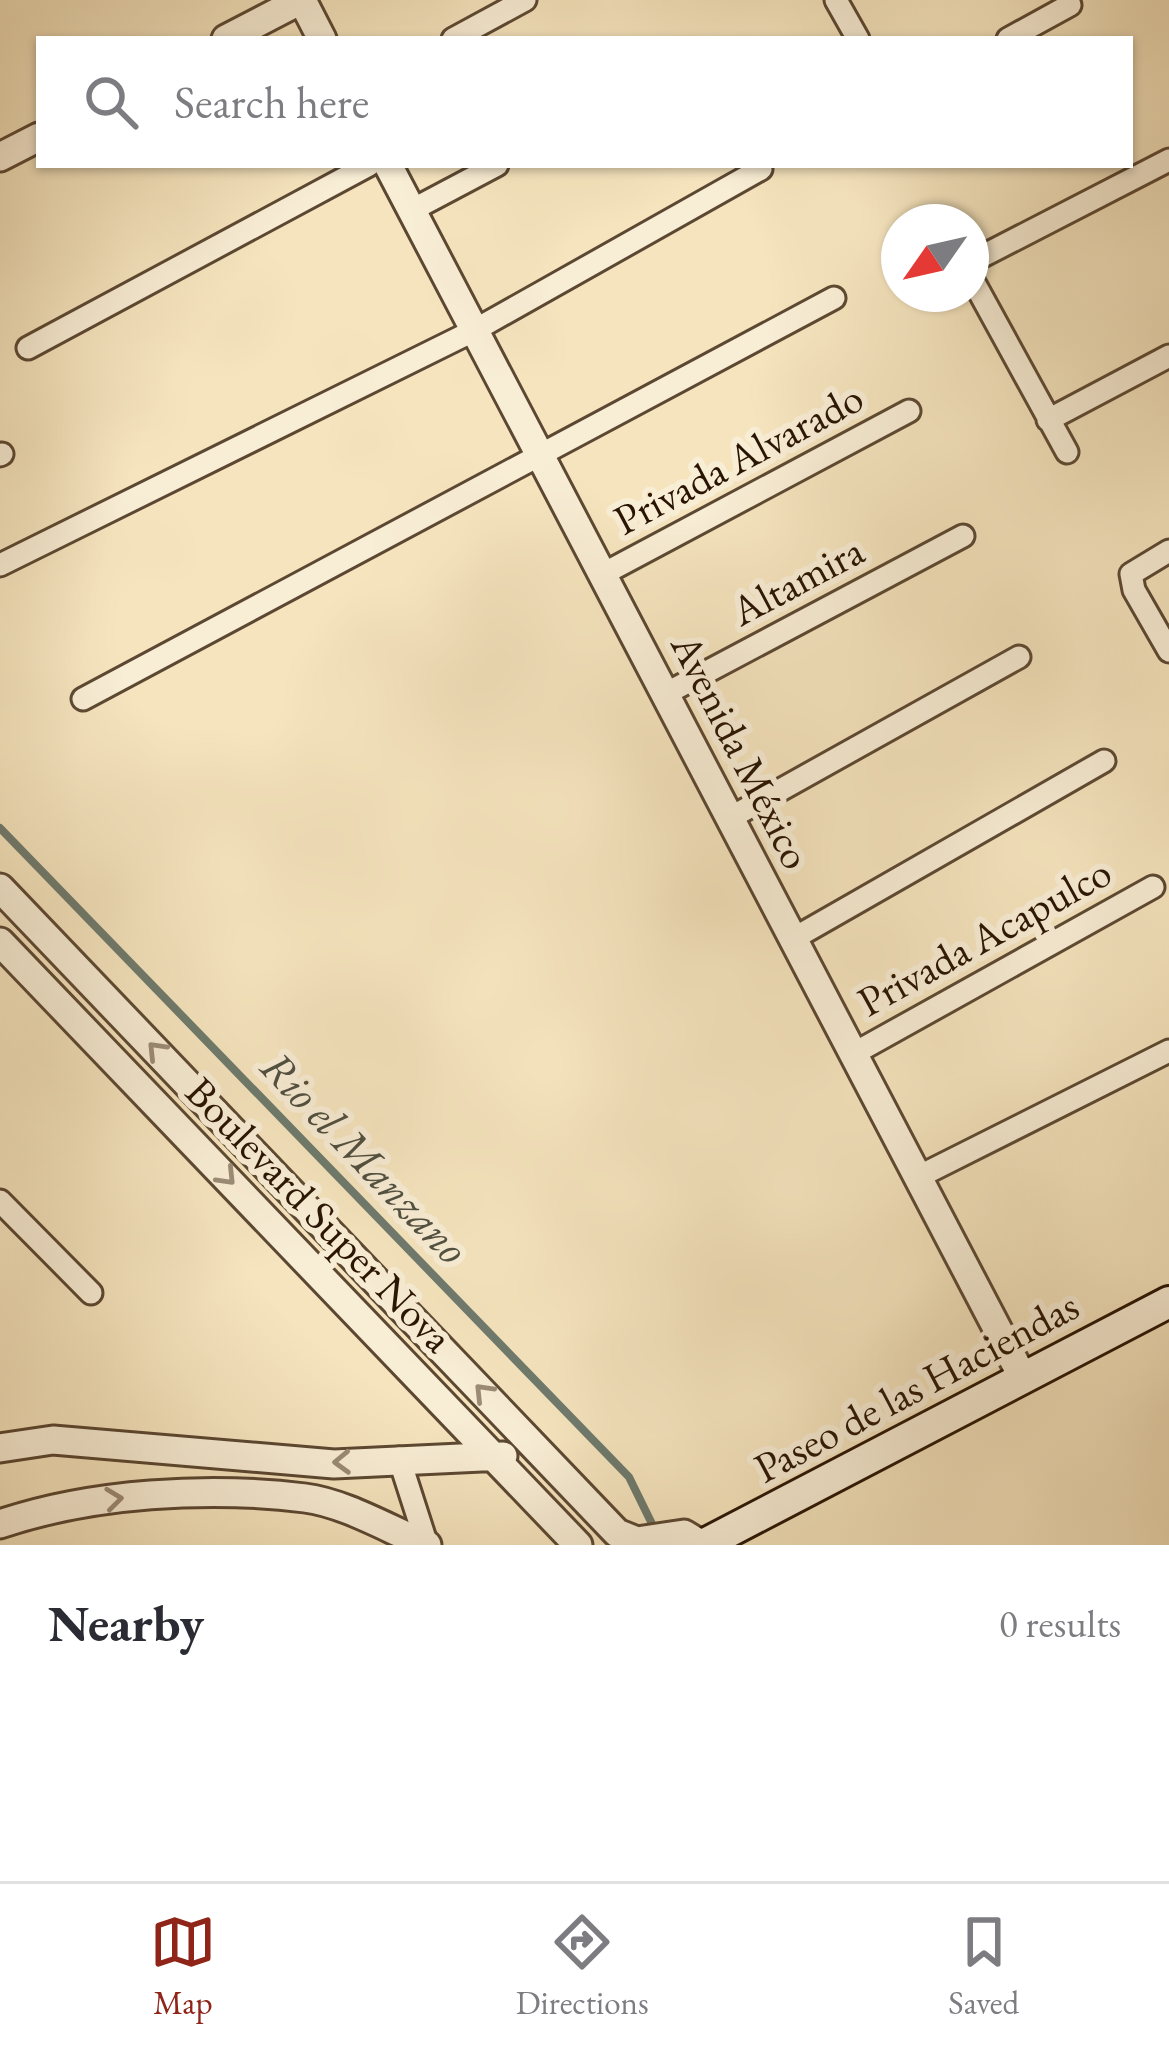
<!DOCTYPE html>
<html lang="en">
<head>
<meta charset="utf-8">
<style>
  body { margin:0; font-family:"EB Garamond",serif; background:#f2f2f3; color:#2b2b33 }
  .compass { position:absolute; left:881px; top:204px; width:108px; height:108px; border-radius:50%; background:#fff; box-shadow:0 3px 9px #0004; rotate:236deg }
  .list { margin:0; padding:0; list-style:none }
  h2 { display:flex; justify-content:space-between; align-items:center; height:156px; margin:0; padding:0 48px; font-size:51px }
  h2 small { font-size:39px; font-weight:400; color:#7c7c81 }
  .icon { flex:none; width:66px; height:66px; fill:none; stroke:currentColor; stroke-width:2; stroke-linecap:round; stroke-linejoin:round }
  .map { position:relative; flex:none; width:1169px; height:1545px; overflow:hidden }
  .search { position:absolute; background:#fff; box-shadow:0 3px 9px #0004; left:36px; right:36px; top:36px; height:132px; display:flex; align-items:center; gap:30px; box-sizing:border-box; padding:0 42px; border-radius:0px; color:#7c7c81; font-size:45px }
  .sheet { height:336px; background:#fff }
  nav { display:flex; justify-content:space-around; align-items:center; box-sizing:border-box; height:168px; border-top:3px solid #e1e1e2; background:#fff; font-size:33px; color:#7c7c81 }
  nav a { display:grid; justify-items:center; gap:6px }
  nav .on { color:#8f2418 }
  .map>svg:first-child { display:block }
</style>
</head>
<body>
<div class="map">
<svg width="1169" height="1545" viewBox="0 0 1169 1545">
  <rect width="100%" height="100%" fill="#f5e4be"/>
  <filter id="stains"><feTurbulence type="fractalNoise" baseFrequency=".00167" numOctaves="4"/><feColorMatrix values="0 0 0 0 .2 0 0 0 0 .09 0 0 0 0 .02 0 0 0 .5 -.17"/></filter>
  <radialGradient id="worn" r=".72"><stop offset=".6" stop-color="#630" stop-opacity="0"/><stop offset="1" stop-color="#630" stop-opacity=".3"/></radialGradient>
  <g fill="none" stroke-linecap="round" stroke-linejoin="round">
    <path stroke="#6e7a6d" stroke-width="8" d="M 0,828 L 629,1477 L 656,1532"/>
    <defs>
      <path id="minor" d="M 836,0 L 858,39
        M 453,39 L 525,0
        M 1008,39 L 1070,5
        M 412,210 L 497,165
        M 971,262 L 1169,160
        M 971,277 L 1067,452
        M 28,348 L 369,165
        M 1048,420 L 1169,356
        M 0,455 L 2,454
        M 1169,551 L 1131,574 L 1134,590 L 1169,651
        M 0,565 L 475,330 L 761,169
        M 603,574 L 909,411
        M 667,693 L 963,536
        M 83,699 L 834,298
        M 730,818 L 1019,657
        M 791,940 L 1104,761
        M 853,1054 L 1153,887
        M 920,1176 L 1169,1051
        M 0,1201 L 91,1293
        M 399,1458 L 427,1545"/>
      <path id="tertiary" d="M 302,0 L 322,39
        M 226,39 L 301,0
        M 0,157 L 39,137
        M 388,165 L 1022,1376
        M 0,888 L 617,1533 L 637,1541 L 684,1534 L 702,1545
        M 0,942 L 578,1545
        M 0,1448 L 53,1440 L 334,1464 L 503,1456
        M 0,1524 C 91,1493 209,1486 305,1498 C 345,1503 390,1530 427,1545"/>
      <path id="secondary" d="M 703,1545 L 1169,1302"/>
    </defs>
    <use href="#minor" stroke="#5c4832" stroke-width="27"/>
    <use href="#tertiary" stroke="#5c4832" stroke-width="33"/>
    <use href="#secondary" stroke="#291403" stroke-width="36"/>
    <use href="#minor" stroke="#f8edd5" stroke-width="21"/>
    <use href="#tertiary" stroke="#f8edd5" stroke-width="27"/>
    <use href="#secondary" stroke="#f8edd5" stroke-width="30"/>
  </g>
  <defs><path id="oneway-chevron" d="M-2-3.5L2.5 0L-2 3.5" fill="none" stroke-width="1.6" stroke-linecap="round" stroke-linejoin="round" transform="scale(3)"/></defs>
  <g stroke="#9b8b76">
    <use href="#oneway-chevron" transform="translate(156 1050) rotate(-134)"/>
    <use href="#oneway-chevron" transform="translate(227 1177) rotate(46)"/>
    <use href="#oneway-chevron" transform="translate(483 1392) rotate(-134)"/>
    <use href="#oneway-chevron" transform="translate(342 1462) rotate(178)"/>
    <use href="#oneway-chevron" transform="translate(114 1499) rotate(-7)"/>
  </g>
  <g text-anchor="middle" stroke-width="12" stroke-linejoin="round" paint-order="stroke">
    <g font-size="42" fill="#291403" stroke="#f8edd5">
      <text transform="translate(738 458) rotate(-28)" y="15">Privada Alvarado</text>
      <text transform="translate(797 580) rotate(-28)" y="15">Altamira</text>
      <text transform="translate(742 751) rotate(63)" y="15">Avenida México</text>
      <text transform="translate(984 936) rotate(-29)" y="15">Privada Acapulco</text>
      <text transform="translate(320 1214) rotate(46)" y="15">Boulevard Super Nova</text>
      <text transform="translate(916 1386) rotate(-28)" y="15">Paseo de las Haciendas</text>
    </g>
    <g font-size="45" font-style="italic" fill="#515041" stroke="#f8edd5">
      <text transform="translate(365 1157) rotate(46)" y="16">Rio el Manzano</text>
    </g>
  </g>
  <rect width="100%" height="100%" filter="url(#stains)"/>
  <rect width="100%" height="100%" fill="url(#worn)"/>
</svg>
<svg class="compass" viewBox="-18 -18 36 36"><path d="M0-13l5 13h-10z" fill="#e53935"/><path d="M0 13l5-13h-10z" fill="#7c7c81"/></svg>
<div class="search"><svg class="icon" aria-label="search" viewBox="0 0 24 24"><circle cx="10" cy="10" r="6"/><path d="M15 15l6 6"/></svg>Search here</div>
</div>
<section class="sheet">
<h2>Nearby<small>0 results</small></h2>
<ul class="list">
</ul>
</section>
<nav>
<a class="on"><svg class="icon" aria-label="map" viewBox="0 0 24 24"><path d="M3 6l6-2 6 2 6-2v14l-6 2-6-2-6 2zM9 4v14M15 6v14"/></svg>Map</a>
<a><svg class="icon" aria-label="directions" viewBox="0 0 24 24"><path d="M12 3l9 9-9 9-9-9zM9 14v-3h6M13 9l2 2-2 2"/></svg>Directions</a>
<a><svg class="icon" aria-label="saved" viewBox="0 0 24 24"><path d="M7 4h10v16l-5-4-5 4z"/></svg>Saved</a>
</nav>
</body>
</html>
